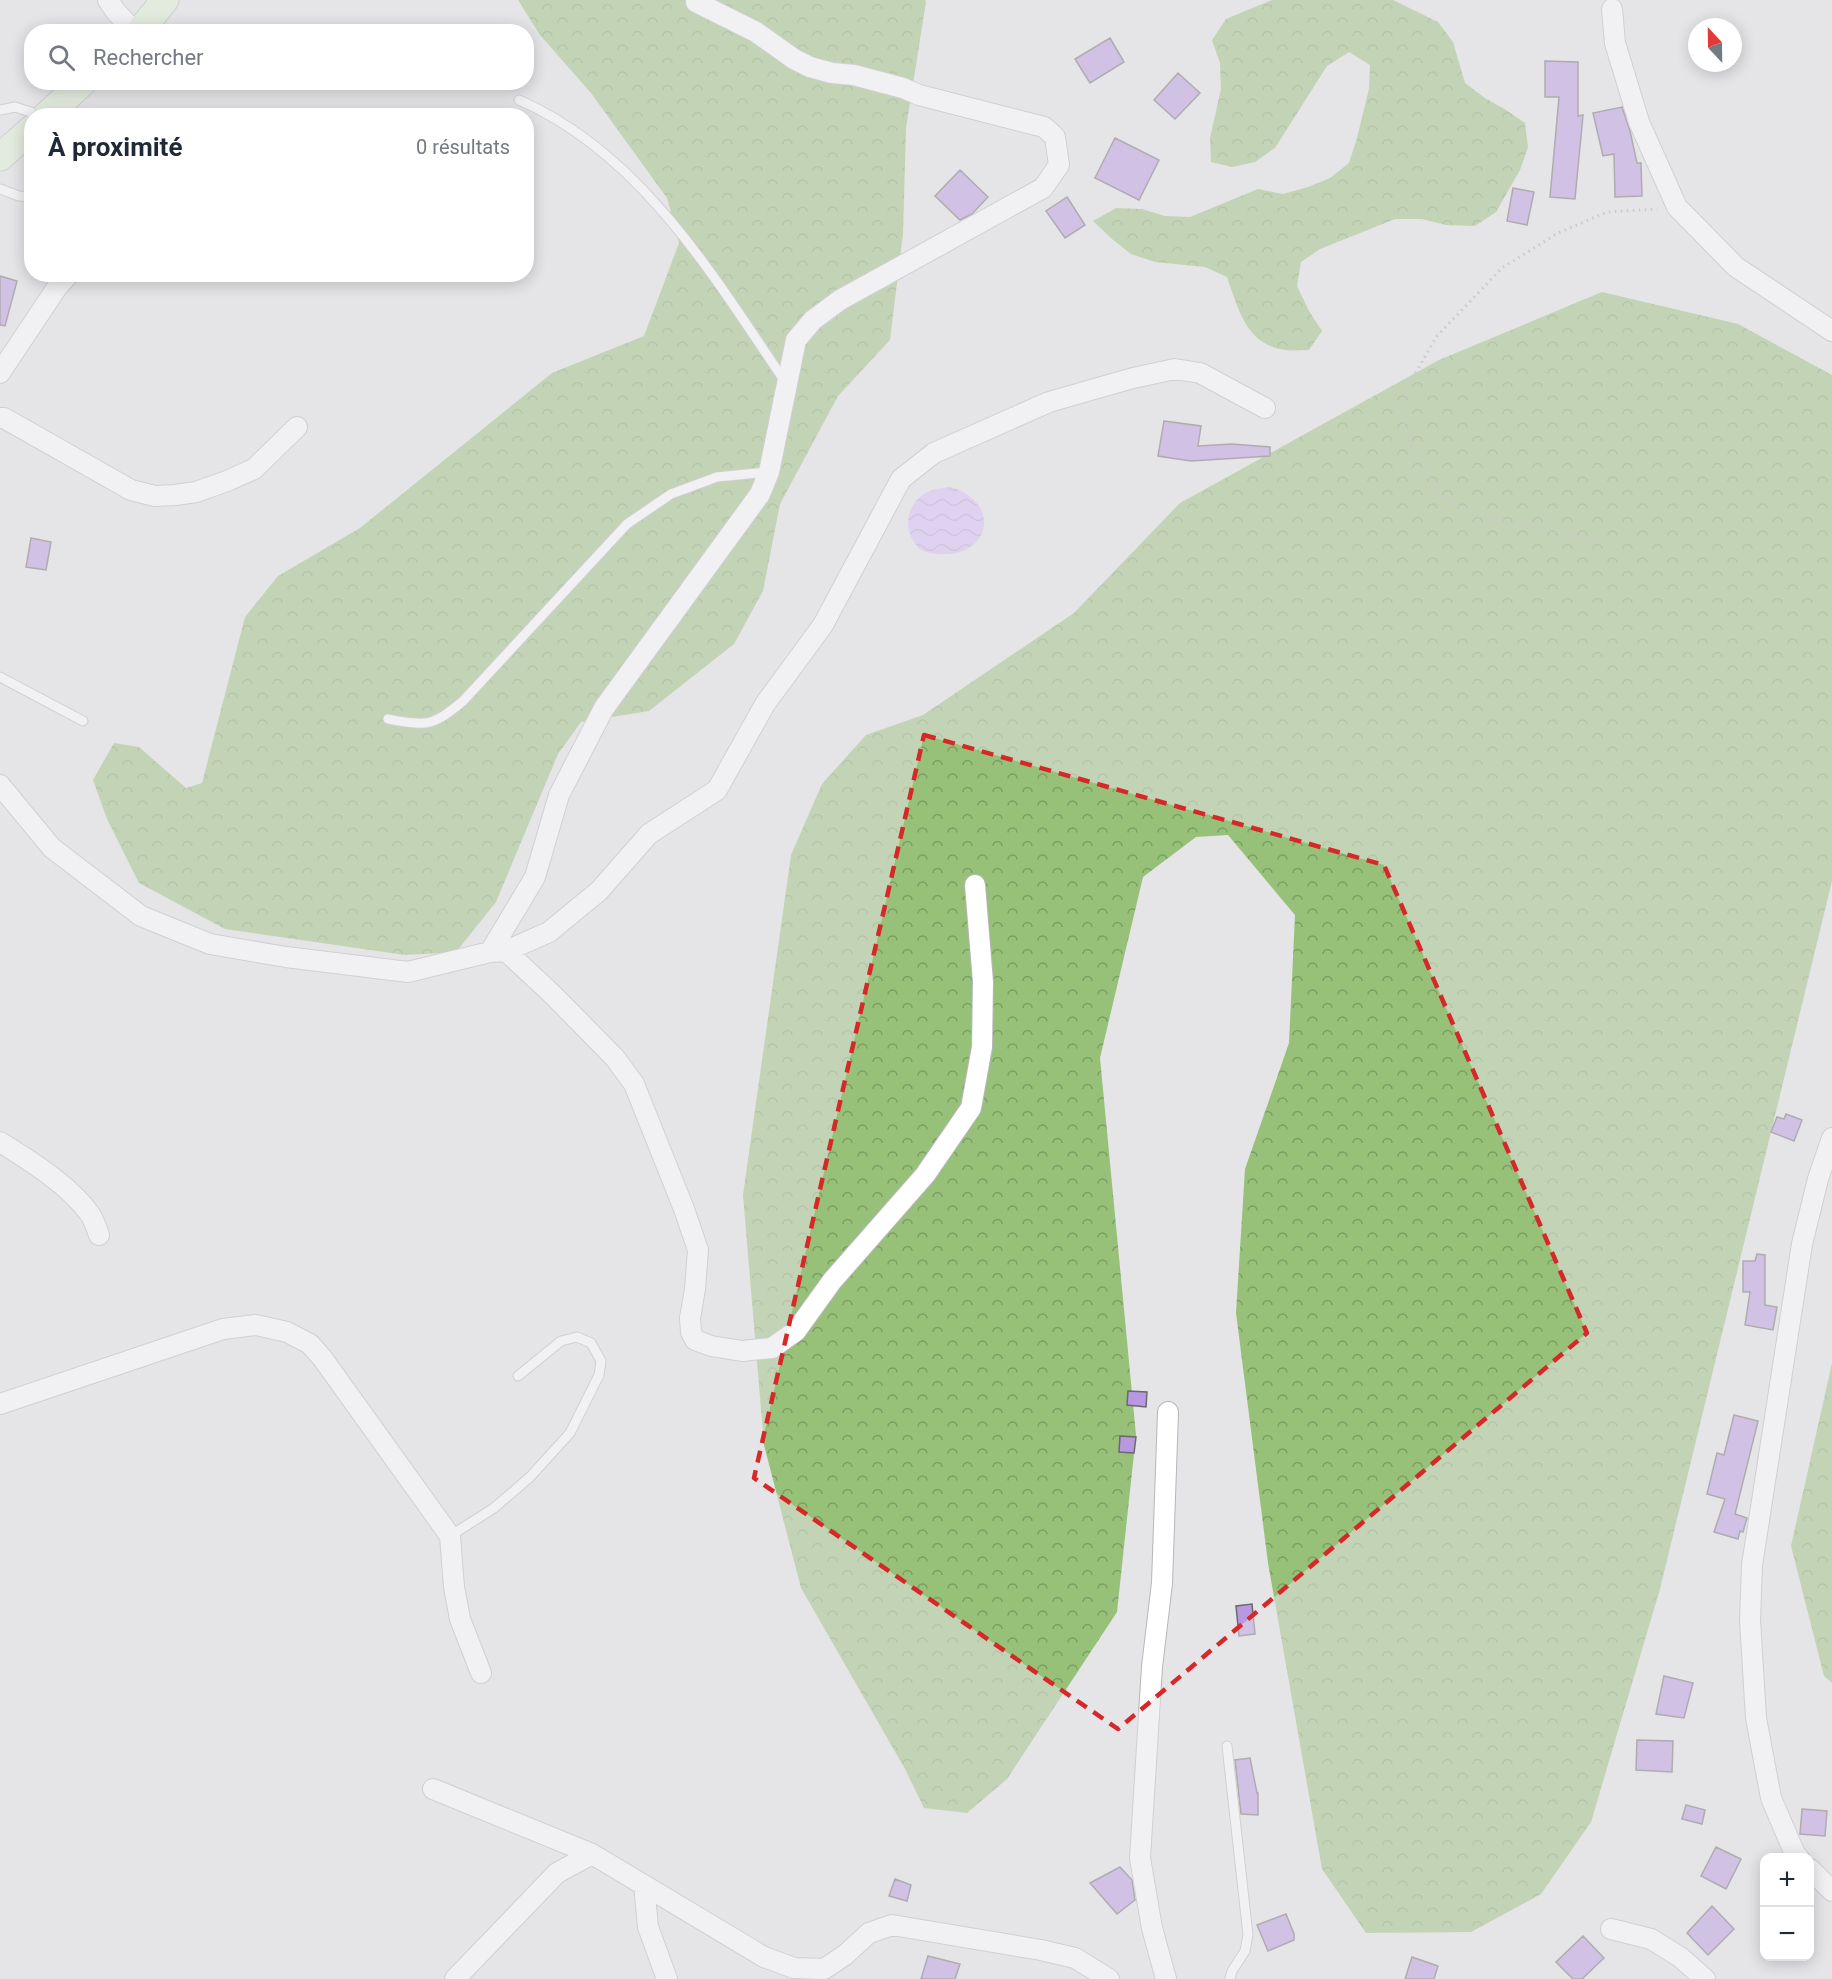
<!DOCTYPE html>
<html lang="fr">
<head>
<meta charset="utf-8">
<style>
  body { margin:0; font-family:Roboto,sans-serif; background:#f6f6f7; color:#1f2937 }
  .controls { position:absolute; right:18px; bottom:18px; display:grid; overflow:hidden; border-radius:12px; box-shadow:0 3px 15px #0003 }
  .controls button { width:54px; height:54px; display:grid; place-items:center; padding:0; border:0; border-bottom:2px solid #e0e1e3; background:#fff; color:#1f2937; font:30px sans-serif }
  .compass { position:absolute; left:1688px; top:18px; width:54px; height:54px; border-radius:50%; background:#fff; box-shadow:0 3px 15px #0003; rotate:338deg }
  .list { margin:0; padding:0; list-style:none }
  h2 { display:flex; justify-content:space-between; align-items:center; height:78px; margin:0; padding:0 24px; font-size:26px }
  h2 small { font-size:20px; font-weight:400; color:#747a83 }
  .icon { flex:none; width:33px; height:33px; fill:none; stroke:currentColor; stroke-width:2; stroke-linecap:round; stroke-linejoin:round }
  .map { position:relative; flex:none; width:1832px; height:1979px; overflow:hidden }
  .search { position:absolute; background:#fff; box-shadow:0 3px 15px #0003; left:24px; top:24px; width:510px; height:66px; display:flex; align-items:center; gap:15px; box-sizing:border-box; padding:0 21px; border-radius:24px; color:#747a83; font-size:22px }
  .panel { position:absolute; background:#fff; box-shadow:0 3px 15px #0003; left:24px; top:108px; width:510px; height:174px; border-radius:24px }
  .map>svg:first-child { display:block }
</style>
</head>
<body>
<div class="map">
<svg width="1832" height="1979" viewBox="0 0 1832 1979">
  <defs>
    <pattern id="forest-crowns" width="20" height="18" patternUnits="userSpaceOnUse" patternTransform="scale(1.5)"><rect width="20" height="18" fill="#97c178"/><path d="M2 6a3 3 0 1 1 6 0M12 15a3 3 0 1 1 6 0" fill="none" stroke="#7c9d63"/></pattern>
    <pattern id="water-waves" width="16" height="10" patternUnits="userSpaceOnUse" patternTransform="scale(1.5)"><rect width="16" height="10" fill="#d7bdfa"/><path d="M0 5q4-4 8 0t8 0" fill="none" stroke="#b9a3d7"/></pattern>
  </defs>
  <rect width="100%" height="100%" fill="#e5e4e7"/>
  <path fill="url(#forest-crowns)" d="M 518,0 L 925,0 L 926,2 L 906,128 L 903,234 L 890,340 L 838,396 L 780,504 L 763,591 L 734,644 L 649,711 L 581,722 L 558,754 L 496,902 L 456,952 L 405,955 L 225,929 L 139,883 L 107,819 L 93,780 L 114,743 L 139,747 L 186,788 L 202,783 L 245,617 L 278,576 L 360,528 L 552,373 L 644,336 L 679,243 L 667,198 L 591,93 L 540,35 Z
    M 1272,0 L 1393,0 L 1438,22 L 1453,42 L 1465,83 L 1485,98 L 1506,110 L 1525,123 L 1528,147 L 1520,170 L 1496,212 L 1475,226 L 1446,225 L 1422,219 L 1395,219 L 1320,249 L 1301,262 L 1297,286 L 1309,311 L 1322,331 L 1309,350 C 1301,350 1293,351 1285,350 C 1246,345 1238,308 1227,277 L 1205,267 L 1155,262 L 1131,254 L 1112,239 L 1093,221 L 1116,208 L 1142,209 L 1165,216 L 1190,217 L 1258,189 L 1283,194 L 1308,187 L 1330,178 L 1349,163 L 1357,138 L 1369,89 L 1370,65 L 1349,52 L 1327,66 L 1275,148 L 1255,162 L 1232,167 L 1211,162 L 1210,138 L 1221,89 L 1220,63 L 1212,40 L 1226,19 Z
    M 1602,292 L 1738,324 L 1832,375 L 1832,881 L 1660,1589 L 1591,1822 L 1541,1894 L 1471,1932 L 1366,1933 L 1322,1869 L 1268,1563 L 1236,1313 L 1245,1169 L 1289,1043 L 1295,915 L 1228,835 L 1196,837 L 1143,877 L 1100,1058 L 1136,1435 L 1117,1612 L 1007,1779 L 967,1813 L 924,1808 L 905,1769 L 801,1588 L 764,1445 L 743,1195 L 791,855 L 822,784 L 866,735 L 923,715 L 1074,613 L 1180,503 L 1439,360 Z
    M 1832,1363 L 1832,1683 L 1824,1676 L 1791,1546 Z"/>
  <path fill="url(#water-waves)" d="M 951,487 C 1002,502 991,559 938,554 C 931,554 922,552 917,546 C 903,531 906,505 924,494 C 932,489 942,488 951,487 Z"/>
  <path fill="#b998e2" stroke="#6a696c" stroke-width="1.5" d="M 1110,38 L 1124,62 L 1090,83 L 1075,59 Z
    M 1545,61 L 1578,62 L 1578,116 L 1583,115 L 1575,199 L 1550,197 L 1559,97 L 1545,97 Z
    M 1178,73 L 1200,93 L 1175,119 L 1154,100 Z
    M 1622,107 L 1630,131 L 1637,163 L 1641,163 L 1642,196 L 1615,197 L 1614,154 L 1603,156 L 1593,113 Z
    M 1115,138 L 1159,160 L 1139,200 L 1095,178 Z
    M 960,170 L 988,197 L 972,214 L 960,220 L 935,196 Z
    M 1513,188 L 1534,192 L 1527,225 L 1507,221 Z
    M 1067,197 L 1085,225 L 1065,238 L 1046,211 Z
    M 0,276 L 17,281 L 5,326 L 0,325 Z
    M 1164,421 L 1201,426 L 1198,446 L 1232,444 L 1270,447 L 1270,456 L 1191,461 L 1158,456 Z
    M 31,538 L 51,542 L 46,570 L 26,567 Z
    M 1786,1114 L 1802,1120 L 1794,1141 L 1771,1132 L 1777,1117 L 1784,1119 Z
    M 1757,1254 L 1765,1255 L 1765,1305 L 1777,1307 L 1773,1330 L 1745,1325 L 1750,1292 L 1743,1292 L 1743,1261 L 1755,1261 Z
    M 1128,1391 L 1147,1392 L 1146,1407 L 1127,1405 Z
    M 1734,1415 L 1758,1421 L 1735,1514 L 1747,1518 L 1743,1532 L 1740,1531 L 1738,1539 L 1714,1532 L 1725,1499 L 1707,1494 L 1717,1453 L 1724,1455 Z
    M 1120,1436 L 1136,1437 L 1134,1453 L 1119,1452 Z
    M 1252,1604 L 1255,1634 L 1239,1636 L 1236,1606 Z
    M 1664,1676 L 1693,1683 L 1684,1718 L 1656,1714 Z
    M 1637,1740 L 1673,1741 L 1672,1772 L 1636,1770 Z
    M 1250,1758 L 1257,1793 L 1258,1793 L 1258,1815 L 1241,1814 L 1235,1760 Z
    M 1686,1805 L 1705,1810 L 1702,1824 L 1682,1819 Z
    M 1802,1809 L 1827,1811 L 1825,1836 L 1800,1834 Z
    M 1716,1847 L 1741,1859 L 1726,1889 L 1701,1876 Z
    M 1120,1867 L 1132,1880 L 1135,1900 L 1117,1914 L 1090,1883 Z
    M 895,1879 L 911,1885 L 907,1901 L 889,1896 Z
    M 1712,1906 L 1734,1929 L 1708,1955 L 1687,1933 Z
    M 1286,1914 L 1294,1934 L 1294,1940 L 1268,1951 L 1257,1925 Z
    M 1583,1936 L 1604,1958 L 1582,1979 L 1573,1979 L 1556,1962 Z
    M 928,1956 L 960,1964 L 955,1979 L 921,1979 Z
    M 1412,1957 L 1438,1966 L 1434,1979 L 1405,1979 Z"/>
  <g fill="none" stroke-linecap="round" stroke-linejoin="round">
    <defs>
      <path id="lane" d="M 519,100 C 641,153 714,277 786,383
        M 0,110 L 15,107 L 43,116
        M 0,189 L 19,196 L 32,197
        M 0,677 L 83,721
        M 388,719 C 427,726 432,727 463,701 L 627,524 L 671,494 L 717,477 L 768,472
        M 450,1536 L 494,1508 L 530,1477 L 570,1433 L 599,1375 L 601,1361 L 591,1343 L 577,1337 L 561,1341 L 518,1376
        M 1227,1746 L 1248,1935 L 1245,1951 L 1232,1971 L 1230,1979"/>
      <path id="street" d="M 108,0 L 116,12 L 135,32
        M 1612,9 L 1615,43 L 1639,122 L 1677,207 L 1736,267 L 1832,331
        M 0,373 L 58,286 L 69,274
        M 0,418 L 4,418 L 131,490 L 155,496 L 175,495 L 196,492 L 227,481 L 254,469 L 297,427
        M 0,785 L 52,848 L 141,916 L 210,944 L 286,957 L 408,972 L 490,952 L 506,951 L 549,932 L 599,891 L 649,834 L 717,790 L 765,704 L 823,625 L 901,479 L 934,453 L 1049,402 L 1133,378 L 1175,369 L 1200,373 L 1265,408
        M 506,951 L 553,995 L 615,1058 L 634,1084 L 684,1209 L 698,1250 L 695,1289 L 690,1318 L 691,1332 L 695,1340 L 711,1346 L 742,1351 L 772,1348 L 796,1331 L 832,1281 L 925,1175 L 971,1108 L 982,1047 L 983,982 L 975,885
        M 490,952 L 535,877 L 559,795 L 604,708 L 760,494 L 769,472 L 796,340 L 813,320 L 840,300 L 1043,188 L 1059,165 L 1055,137 L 1044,127 L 919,95 L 903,88 L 854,75 L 832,73 L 810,67 L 794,59 L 756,32 L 696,2
        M 0,1142 C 29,1160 69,1185 89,1213 C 94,1219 96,1227 99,1235
        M 0,1404 L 223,1329 L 256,1325 L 287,1332 L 310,1344 L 323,1359 L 450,1536 L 454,1587 L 460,1619 L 481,1673
        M 433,1789 L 592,1854 L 764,1957 L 794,1968 L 824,1969 L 845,1955 L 869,1933 L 892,1925 L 1041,1950 L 1075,1958 L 1109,1979
        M 1799,1858 L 1795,1854 L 1771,1798 L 1756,1718 L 1750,1620 L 1752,1565 L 1802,1244 L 1818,1179 L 1832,1138
        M 1810,1869 L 1832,1891
        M 644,1885 L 648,1927 L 667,1979
        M 1611,1929 L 1651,1939 L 1680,1957 L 1705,1979
        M 455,1979 L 557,1873 L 592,1854
        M 1166,1979 L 1152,1928 L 1140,1858 L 1152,1667 L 1162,1583 L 1168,1412"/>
      <path id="secondary" d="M 139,32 L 165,0
        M 46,116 L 83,82
        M 0,157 L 32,129"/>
    </defs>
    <use href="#lane" stroke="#b7b6b9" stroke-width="11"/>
    <use href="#street" stroke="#b7b6b9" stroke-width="22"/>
    <use href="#secondary" stroke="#b7b6b9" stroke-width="29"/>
    <path stroke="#aaa9ab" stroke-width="3" stroke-dasharray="1.5 4.5" stroke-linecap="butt" d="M 1597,542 L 1551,530 L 1473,515 L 1439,496 L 1409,441 L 1404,418 L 1405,391 L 1437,336 L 1502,268 L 1558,233 L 1607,212 L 1657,209"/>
    <use href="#lane" stroke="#fff" stroke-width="9"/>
    <use href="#street" stroke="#fff" stroke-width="20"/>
    <use href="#secondary" stroke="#e1f4d3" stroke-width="27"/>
  </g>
  <path d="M0 0H1832V1979H0ZM 924,735 L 1384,865 L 1587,1333 L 1118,1729 L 754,1478 Z" fill="#e5e4e7" fill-opacity=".55" fill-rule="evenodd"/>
  <path fill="none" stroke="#d62828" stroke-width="4.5" stroke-dasharray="12 8" stroke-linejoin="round" d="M 924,735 L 1384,865 L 1587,1333 L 1118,1729 L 754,1478 Z"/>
</svg>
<div class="controls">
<button>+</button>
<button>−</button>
</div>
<svg class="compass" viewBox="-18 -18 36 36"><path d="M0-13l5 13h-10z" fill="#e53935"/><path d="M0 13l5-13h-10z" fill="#747a83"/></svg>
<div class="search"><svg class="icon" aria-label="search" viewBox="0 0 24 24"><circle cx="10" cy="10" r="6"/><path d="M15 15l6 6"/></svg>Rechercher</div>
<section class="panel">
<h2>À proximité<small>0 résultats</small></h2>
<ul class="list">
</ul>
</section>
</div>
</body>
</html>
